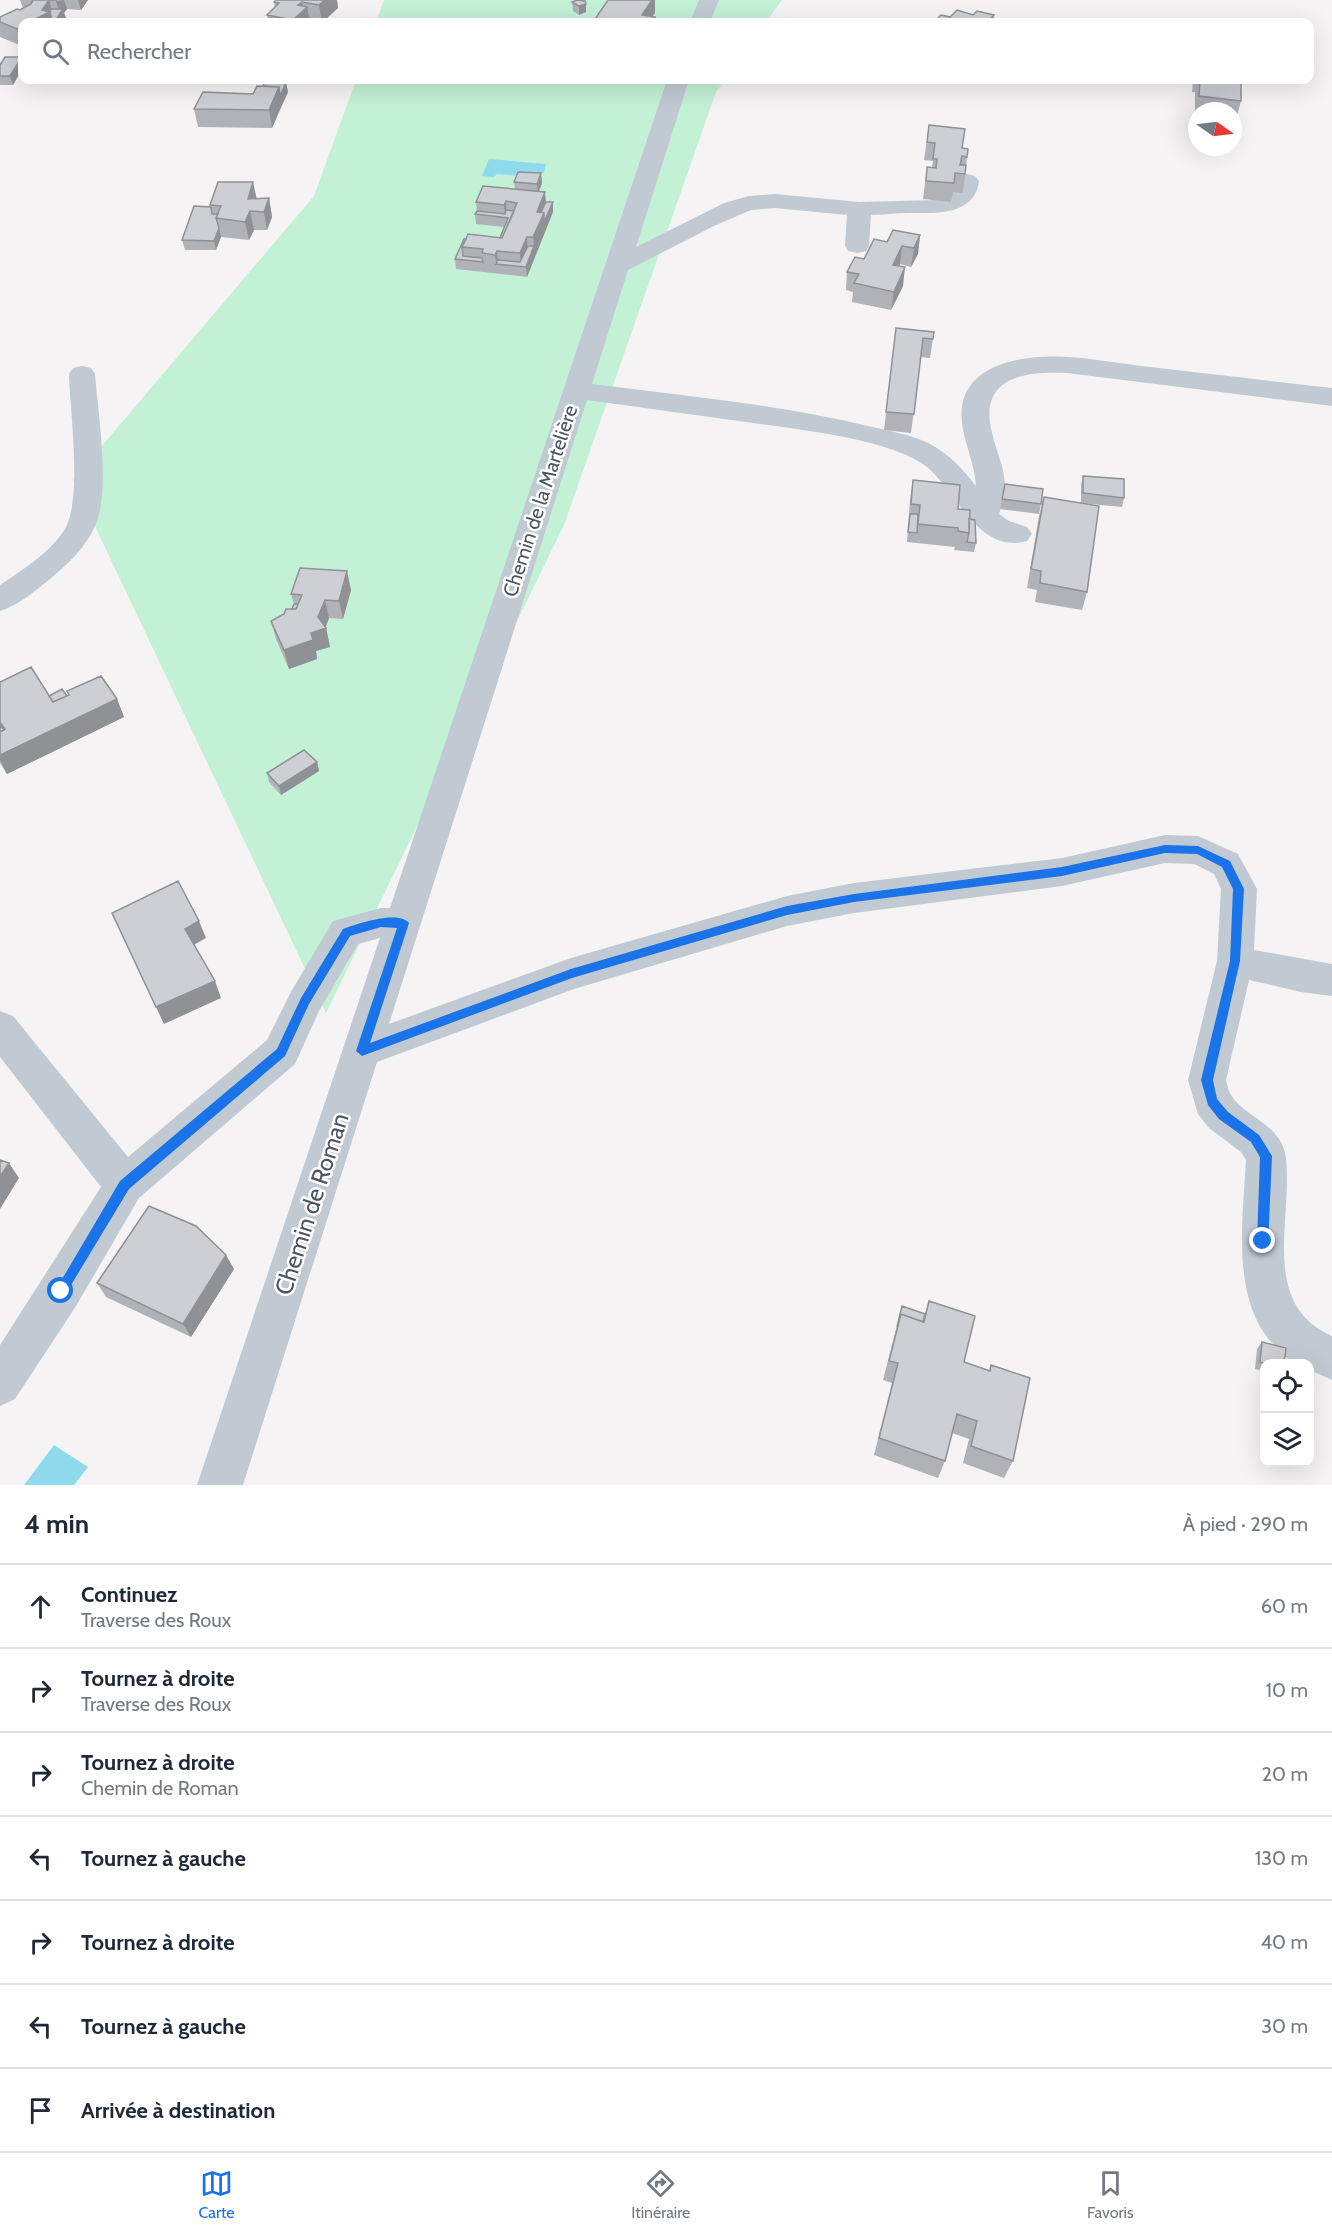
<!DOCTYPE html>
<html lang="fr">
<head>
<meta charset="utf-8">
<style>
  body { margin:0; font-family:Cabin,sans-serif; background:#f2f2f3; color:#1f2937 }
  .controls { position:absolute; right:18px; bottom:18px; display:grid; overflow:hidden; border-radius:12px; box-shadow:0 6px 24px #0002 }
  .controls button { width:54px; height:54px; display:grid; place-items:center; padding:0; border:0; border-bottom:2px solid #e0e1e3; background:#fff; color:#1f2937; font:30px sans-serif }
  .compass { position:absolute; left:1188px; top:102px; width:54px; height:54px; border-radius:50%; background:#fff; box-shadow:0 6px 24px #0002; rotate:104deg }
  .stop { position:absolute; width:18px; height:18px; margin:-14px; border:4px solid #1a73e8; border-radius:50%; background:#fff }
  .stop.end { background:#1a73e8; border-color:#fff; box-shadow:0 2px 6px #0008 }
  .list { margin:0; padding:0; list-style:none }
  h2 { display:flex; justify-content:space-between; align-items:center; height:78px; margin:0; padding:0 24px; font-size:26px }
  h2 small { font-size:20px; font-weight:400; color:#747a83 }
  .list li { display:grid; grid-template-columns:39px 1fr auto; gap:18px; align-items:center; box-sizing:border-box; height:84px; padding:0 24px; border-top:2px solid #e0e1e3 }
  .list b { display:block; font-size:22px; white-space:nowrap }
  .list p { margin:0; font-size:20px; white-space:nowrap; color:#747a83 }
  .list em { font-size:20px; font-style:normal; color:#747a83 }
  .icon { flex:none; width:33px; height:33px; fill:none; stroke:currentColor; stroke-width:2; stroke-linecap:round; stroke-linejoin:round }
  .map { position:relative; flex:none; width:1332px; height:1485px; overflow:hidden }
  .search { position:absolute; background:#fff; box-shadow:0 6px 24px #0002; left:18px; right:18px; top:18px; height:66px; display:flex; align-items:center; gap:15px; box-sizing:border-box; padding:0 21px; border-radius:12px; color:#747a83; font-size:22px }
  .sheet { height:666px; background:#fff }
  nav { display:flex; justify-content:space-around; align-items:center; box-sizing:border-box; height:84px; border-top:2px solid #e0e1e3; background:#fff; font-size:16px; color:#747a83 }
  nav a { display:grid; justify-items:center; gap:3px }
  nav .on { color:#1a73e8 }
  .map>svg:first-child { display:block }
</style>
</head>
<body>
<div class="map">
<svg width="1332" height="1485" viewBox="0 0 1332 1485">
  <rect width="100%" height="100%" fill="#f5f3f3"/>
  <path fill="#c3f1d5" d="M 384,0 L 782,0 L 766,22 L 376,22 Z
    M 356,80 L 725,80 L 716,92 L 564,525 L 326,1013 L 73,480 L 314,196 Z"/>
  <path fill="#90daee" d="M 489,159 L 546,164 L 544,173 L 535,173 L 534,177 L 497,174 L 494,177 L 482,176 Z
    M 54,1445 L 88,1467 L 74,1485 L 24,1485 Z"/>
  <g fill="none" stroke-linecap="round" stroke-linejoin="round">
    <path fill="#c1cad2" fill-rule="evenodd" d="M 699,0 L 719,0 L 710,22 L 690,22 Z
      M 667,80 L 689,80 L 636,247 L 724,203 L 749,196 L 775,194 L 859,202 L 936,200 L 952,192 L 959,176 L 967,174 L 975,176 L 979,181 C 975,216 935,213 909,213 C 896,213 883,215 871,215 L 869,246 L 866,251 L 857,253 L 848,251 L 845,246 L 847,215 L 775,208 L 751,210 L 714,226 L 628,270 L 592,384 C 684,396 778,404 868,426 C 888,431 911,434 930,444 C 949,454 963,469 976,486 C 975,458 956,430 963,401 C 970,374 998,363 1022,359 C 1061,352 1102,361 1141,366 C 1205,373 1268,381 1332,388 L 1332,406 L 1067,373 C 1024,371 978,377 992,433 C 996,451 1005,468 1005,487 C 1005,496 1002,505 999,514 L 1009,521 L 1027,527 L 1032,534 L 1027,541 C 979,555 957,492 927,467 C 890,438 794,429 746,422 C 693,415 640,407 587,400 L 389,1024 L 571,958 L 787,896 L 854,883 L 1062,858 L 1165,835 L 1198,836 L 1238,854 L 1257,889 L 1254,950 L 1332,964 L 1332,996 L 1301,992 L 1249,980 L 1226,1080 C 1227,1084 1228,1090 1230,1093 C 1242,1117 1282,1123 1286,1158 C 1293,1219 1259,1304 1332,1336 L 1332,1380 L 1310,1370 L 1310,1364 C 1290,1364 1288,1360 1275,1346 C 1230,1301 1243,1218 1246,1160 L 1241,1152 L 1209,1128 L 1198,1114 L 1188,1080 L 1217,961 L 1221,889 L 1214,874 L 1194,864 L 1165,863 L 1062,886 L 854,913 L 787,926 L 574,989 L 377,1062 L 243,1485 L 197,1485 L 380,938 L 358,944 L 319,1011 L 295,1064 L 139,1198 L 76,1306 L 15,1399 L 0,1406 L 0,1345 L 101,1187 L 0,1057 L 0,1011 L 13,1016 L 128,1157 L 267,1040 L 292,990 L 333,921 L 381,908 L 390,908 Z
      M 82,366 L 91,368 L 95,374 C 98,413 111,492 95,526 C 86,547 68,564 50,579 C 35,591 19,605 0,611 L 0,585 C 22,570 53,551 66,527 C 82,495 70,411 69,374 L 73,368 Z"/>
  </g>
  <path fill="#b0b2b7" d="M 20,0 L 88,0 L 81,10 L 67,9 L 64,13 L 66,18 L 22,22 L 22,46 L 0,37 L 0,17 L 23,8 Z
    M 337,0 L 338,8 L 323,22 L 309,21 L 310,22 L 268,22 L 267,15 L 275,8 L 274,2 Z
    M 577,0 L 586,12 L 579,15 L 573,11 L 572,2 Z
    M 22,60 L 22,69 L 13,85 L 0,85 L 0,65 Z
    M 1191,80 L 1241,80 L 1241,101 L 1236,119 L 1233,118 L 1233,111 L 1197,111 L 1197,114 L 1195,114 L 1195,92 L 1192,92 L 1193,80 Z
    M 286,83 L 288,92 L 272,128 L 198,127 L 194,109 L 253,94 L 263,86 Z
    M 929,125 L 962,148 L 968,149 L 963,193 L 953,192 L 951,202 L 923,199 L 927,167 L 932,167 L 933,161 L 924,160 Z
    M 541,173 L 542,183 L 539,192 L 545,192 L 546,202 L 553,202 L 553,212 L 527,277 L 456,269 L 455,259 L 466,239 L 499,238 L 504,227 L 476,224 L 475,214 L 477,211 L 476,202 L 515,189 L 514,182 Z
    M 256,198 L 269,198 L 272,217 L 267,230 L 254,230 L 249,240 L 221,237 L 216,250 L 185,250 L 182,240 L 211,207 L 210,205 Z
    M 920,235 L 918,254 L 911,267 L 900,264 L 899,266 L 903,286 L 891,310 L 852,302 L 853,292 L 846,290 L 847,272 L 887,242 Z
    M 896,328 L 934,332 L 930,358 L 921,357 L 911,433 L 884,430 Z
    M 1083,476 L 1124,498 L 1122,507 L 1081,503 L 1081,485 Z
    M 913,480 L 958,509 L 969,519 L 976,543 L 974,552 L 954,550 L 955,547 L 907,542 L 910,499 Z
    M 1005,484 L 1041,504 L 1039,514 L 1000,509 Z
    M 1044,497 L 1087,592 L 1082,610 L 1035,602 L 1037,590 L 1027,588 L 1039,516 Z
    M 351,590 L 343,619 L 329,618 L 326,627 L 330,647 L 316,651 L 317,659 L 289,669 L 276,639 L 271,621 L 284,614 L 292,609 L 294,604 L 291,594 Z
    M 0,682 L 49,696 L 67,696 L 69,695 L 67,691 L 117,699 L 124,717 L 7,774 L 0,763 Z
    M 317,762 L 319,771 L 281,795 L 269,782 L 267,773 Z
    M 234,1269 L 191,1337 L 106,1297 L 97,1283 Z
    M 929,1301 L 964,1362 L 989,1370 L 991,1365 L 1013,1461 L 1004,1478 L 963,1463 L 969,1439 L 952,1433 L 945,1461 L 938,1478 L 874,1455 L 892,1383 L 883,1380 L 902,1306 L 925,1314 Z
    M 1262,1342 L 1264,1364 L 1264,1371 L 1255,1369 L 1257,1349 Z"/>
  <path fill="#909195" d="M 49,0 L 54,18 L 60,14 L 56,1 L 64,0 L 67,9 L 64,13 L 66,18 L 63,22 L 29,22 L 42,10 Z
    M 78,0 L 88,0 L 81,10 Z
    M 325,0 L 337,0 L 338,8 L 322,22 L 319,5 Z
    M 652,0 L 655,0 L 655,13 L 648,22 L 642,15 Z
    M 302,2 L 303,11 L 307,7 L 310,22 L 294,22 L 293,20 L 298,5 Z
    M 586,4 L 586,12 L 579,15 L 579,6 Z
    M 994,15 L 993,22 L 988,22 Z
    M 22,26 L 22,46 L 17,29 Z
    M 22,57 L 22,69 L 13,85 L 10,76 Z
    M 286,83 L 288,92 L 282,105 L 280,96 Z
    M 279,87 L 282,105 L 272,128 L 269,110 Z
    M 541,173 L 542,183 L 538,193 L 537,184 Z
    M 253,182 L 257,200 L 248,199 Z
    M 545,192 L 546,211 L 553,202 L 553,212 L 527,277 L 526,267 L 534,246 L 533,237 L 537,212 Z
    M 269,198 L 272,217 L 267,230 L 264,212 Z
    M 506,201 L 507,218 L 505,218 L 504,205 Z
    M 250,211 L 254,230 L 249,240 L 245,222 Z
    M 219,228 L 221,237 L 216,250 L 214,241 Z
    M 920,235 L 918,254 L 911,267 L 914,248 Z
    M 527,237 L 528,255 L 521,267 L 520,253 Z
    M 902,246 L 900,264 L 891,283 L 893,265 Z
    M 497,251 L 498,264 L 496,264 L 495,255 Z
    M 905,267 L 903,286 L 891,310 L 894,292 Z
    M 347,571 L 351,590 L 343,619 L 339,601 Z
    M 325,600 L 329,618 L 325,628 L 326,628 L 330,647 L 316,651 L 317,659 L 289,669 L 284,650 L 311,633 L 318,617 Z
    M 117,699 L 124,717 L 7,774 L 0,760 L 0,755 Z
    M 317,762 L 319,771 L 281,795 L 279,786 Z
    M 199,921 L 206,938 L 192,946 L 185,929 Z
    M 215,981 L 221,998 L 164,1024 L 156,1007 Z
    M 9,1163 L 19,1178 L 0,1209 L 0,1177 Z
    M 226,1255 L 234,1269 L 191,1337 L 183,1324 Z"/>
  <path fill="#cdcfd5" stroke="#909195" stroke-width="1.5" d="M 33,0 L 57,0 L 49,0 L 42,10 L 50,12 L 29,22 L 22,22 L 22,26 L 17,29 L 0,22 L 0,17 L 17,9 L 20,10 L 31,4 Z
    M 276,0 L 325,0 L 319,5 L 302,2 L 298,5 L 307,7 L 293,20 L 267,15 L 279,3 L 274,2 Z
    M 577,0 L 585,1 L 586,4 L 579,6 L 572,2 Z
    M 608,0 L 652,0 L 642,15 L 655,17 L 652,22 L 593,22 Z
    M 51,9 L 63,9 L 57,18 L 52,21 L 50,12 L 48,13 Z
    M 957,10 L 973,15 L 977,11 L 994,15 L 988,22 L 958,22 L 947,20 Z
    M 941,15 L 950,17 L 947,20 L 947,22 L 934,22 Z
    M 5,57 L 22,57 L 10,76 L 0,76 L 0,65 Z
    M 1200,80 L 1241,80 L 1241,101 L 1199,96 Z
    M 265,82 L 286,83 L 280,96 L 279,87 L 263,86 Z
    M 257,86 L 279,87 L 269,110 L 194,109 L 203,92 L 253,94 Z
    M 929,125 L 965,129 L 962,148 L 968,149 L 967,157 L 962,156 L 960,165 L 966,165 L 965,174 L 955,173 L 954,183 L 926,181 L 927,167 L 936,168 L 937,159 L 933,159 L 935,143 L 927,142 Z
    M 518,172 L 541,173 L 537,184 L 514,182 Z
    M 218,182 L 253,182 L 248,199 L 269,198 L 264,212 L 250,211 L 245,222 L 216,218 L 221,206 L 210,205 Z
    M 483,186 L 545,192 L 537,212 L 544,213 L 533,237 L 527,237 L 520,253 L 497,251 L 495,255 L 482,253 L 483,249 L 462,247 L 468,234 L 502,238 L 517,203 L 506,201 L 504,205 L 476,202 Z
    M 546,202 L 553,202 L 544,222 L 544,213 L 541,212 Z
    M 194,206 L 211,207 L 212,214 L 218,214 L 216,218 L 219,228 L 214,241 L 182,240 Z
    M 506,210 L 514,211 L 502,238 L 500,238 L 508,218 L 475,214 L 477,211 L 505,214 Z
    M 893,230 L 920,235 L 914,248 L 902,246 L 893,265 L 905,267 L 894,292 L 854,283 L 859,274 L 847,272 L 855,257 L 864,259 L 874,239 L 887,242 Z
    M 464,239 L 466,239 L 462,247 L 463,256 L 482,258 L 483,262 L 455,259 Z
    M 528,246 L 534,246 L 526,267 L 496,264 L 498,260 L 520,262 Z
    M 896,328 L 934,332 L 933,339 L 923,338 L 914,414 L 886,412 Z
    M 1083,476 L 1124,479 L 1124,498 L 1083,493 Z
    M 913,480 L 960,485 L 958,509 L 970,510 L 969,533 L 958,531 L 958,528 L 918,524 L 920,505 L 911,504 Z
    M 1005,484 L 1043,489 L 1041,504 L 1002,499 Z
    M 1044,497 L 1099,506 L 1087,592 L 1040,583 L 1041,571 L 1031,569 Z
    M 910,514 L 918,514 L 917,533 L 908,532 Z
    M 969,519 L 975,520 L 976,543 L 967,542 L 969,533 Z
    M 300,568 L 347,571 L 339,601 L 325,600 L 318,617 L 326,628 L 311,633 L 313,640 L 284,650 L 271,621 L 284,614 L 286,609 L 296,609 L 302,595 L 291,594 Z
    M 294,604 L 298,604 L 296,609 L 292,609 Z
    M 31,667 L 53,702 L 69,695 L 67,691 L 101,676 L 117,699 L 0,755 L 0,732 L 5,729 L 0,722 L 0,682 Z
    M 62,689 L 67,696 L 53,702 L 49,696 Z
    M 0,725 L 4,730 L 0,732 Z
    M 304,750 L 317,762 L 279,786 L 267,773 Z
    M 178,881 L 199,921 L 185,929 L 215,981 L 156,1007 L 112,913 Z
    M 0,1160 L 9,1163 L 0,1177 Z
    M 149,1206 L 196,1226 L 226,1255 L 183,1324 L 97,1283 Z
    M 929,1301 L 975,1316 L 964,1362 L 990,1371 L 991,1365 L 1030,1378 L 1013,1461 L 971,1446 L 977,1421 L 957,1414 L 945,1461 L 879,1438 L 898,1363 L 889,1361 L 901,1314 L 924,1322 Z
    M 902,1306 L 925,1314 L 923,1322 L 901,1314 L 897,1327 Z
    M 1262,1342 L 1286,1348 L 1284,1364 L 1266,1364 L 1260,1362 Z"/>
  <path fill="#1a73e8" d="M 1165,845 L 1198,846 L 1230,861 L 1244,889 L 1240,961 L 1213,1080 L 1217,1099 L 1228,1112 L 1259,1135 L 1272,1156 L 1268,1245 L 1259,1245 L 1257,1241 L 1260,1157 L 1251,1142 L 1219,1119 L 1208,1105 L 1201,1080 L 1230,961 L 1233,889 L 1222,867 L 1197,854 L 1165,853 L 1062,876 L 854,902 L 787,915 L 572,978 L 362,1056 L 356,1051 L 397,928 L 381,927 L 350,936 L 309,1004 L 285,1056 L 129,1189 L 65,1295 L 61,1297 L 56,1295 L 55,1291 L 120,1181 L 277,1049 L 301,998 L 343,929 C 357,924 398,910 409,923 L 370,1043 L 571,969 L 787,906 L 854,894 L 1062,867 Z"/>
  <g text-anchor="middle" stroke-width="5" stroke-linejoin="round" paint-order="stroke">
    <g font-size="20" fill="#4a5661" stroke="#fff">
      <text transform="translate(540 501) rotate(-72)" y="7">Chemin de la Martelière</text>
    </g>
    <g font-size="24" fill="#4a5661" stroke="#fff">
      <text transform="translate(312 1204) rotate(-72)" y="8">Chemin de Roman</text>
    </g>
  </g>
</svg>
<div class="controls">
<button><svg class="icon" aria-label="locate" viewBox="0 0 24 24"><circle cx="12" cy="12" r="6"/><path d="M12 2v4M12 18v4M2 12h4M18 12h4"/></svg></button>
<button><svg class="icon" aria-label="layers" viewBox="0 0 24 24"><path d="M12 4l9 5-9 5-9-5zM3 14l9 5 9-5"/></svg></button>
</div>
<svg class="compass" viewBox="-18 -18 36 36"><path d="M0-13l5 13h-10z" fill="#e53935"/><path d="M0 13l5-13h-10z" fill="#747a83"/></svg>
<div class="stop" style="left:61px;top:1291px"></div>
<div class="stop end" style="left:1263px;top:1241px"></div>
<div class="search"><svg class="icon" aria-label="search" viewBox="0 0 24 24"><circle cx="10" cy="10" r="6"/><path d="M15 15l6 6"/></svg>Rechercher</div>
</div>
<section class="sheet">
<h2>4 min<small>À pied · 290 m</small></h2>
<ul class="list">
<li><svg class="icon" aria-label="ahead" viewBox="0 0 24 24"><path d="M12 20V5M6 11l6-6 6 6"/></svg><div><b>Continuez</b><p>Traverse des Roux</p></div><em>60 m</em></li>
<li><svg class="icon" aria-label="right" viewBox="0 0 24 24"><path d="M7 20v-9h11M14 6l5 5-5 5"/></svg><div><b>Tournez à droite</b><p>Traverse des Roux</p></div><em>10 m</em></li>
<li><svg class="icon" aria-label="right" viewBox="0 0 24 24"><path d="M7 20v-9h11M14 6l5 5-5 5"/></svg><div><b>Tournez à droite</b><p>Chemin de Roman</p></div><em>20 m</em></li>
<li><svg class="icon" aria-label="left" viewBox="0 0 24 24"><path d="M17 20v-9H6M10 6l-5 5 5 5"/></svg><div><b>Tournez à gauche</b></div><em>130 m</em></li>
<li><svg class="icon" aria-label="right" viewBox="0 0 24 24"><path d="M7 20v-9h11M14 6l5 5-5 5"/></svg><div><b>Tournez à droite</b></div><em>40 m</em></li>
<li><svg class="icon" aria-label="left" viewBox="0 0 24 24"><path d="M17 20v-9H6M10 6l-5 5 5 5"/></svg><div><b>Tournez à gauche</b></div><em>30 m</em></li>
<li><svg class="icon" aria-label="arrive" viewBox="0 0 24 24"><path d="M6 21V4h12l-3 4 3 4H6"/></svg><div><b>Arrivée à destination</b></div></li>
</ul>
</section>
<nav>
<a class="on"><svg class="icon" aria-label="map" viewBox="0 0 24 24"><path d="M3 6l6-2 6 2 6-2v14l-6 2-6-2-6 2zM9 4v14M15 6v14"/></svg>Carte</a>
<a><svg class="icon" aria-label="directions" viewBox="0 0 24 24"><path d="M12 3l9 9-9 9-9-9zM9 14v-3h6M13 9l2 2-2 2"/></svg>Itinéraire</a>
<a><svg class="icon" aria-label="saved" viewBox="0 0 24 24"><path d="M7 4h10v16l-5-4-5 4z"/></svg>Favoris</a>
</nav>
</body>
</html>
